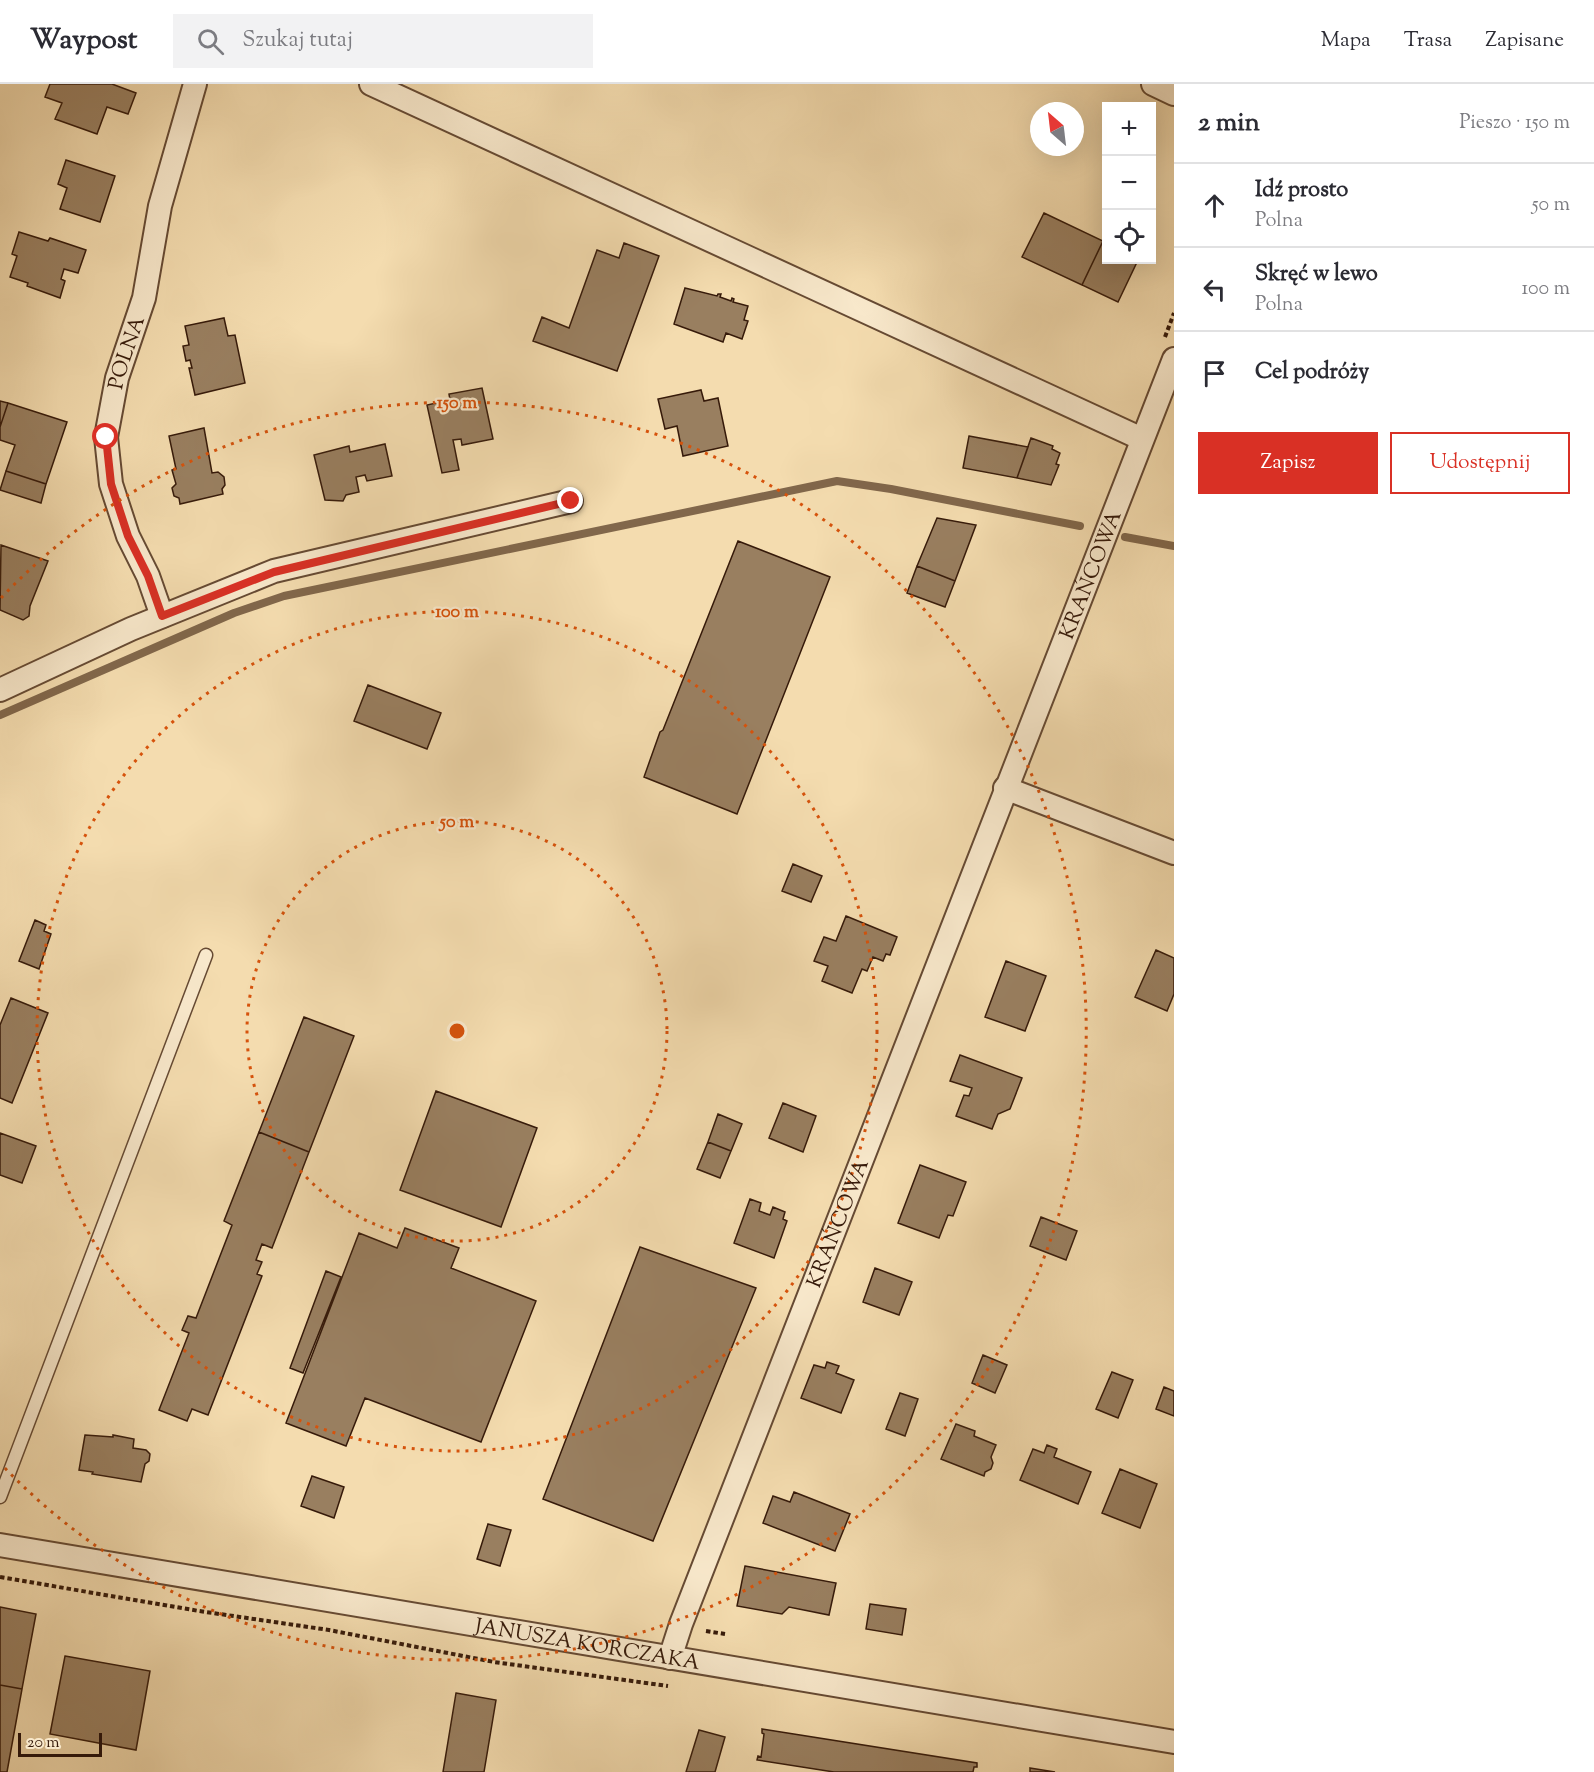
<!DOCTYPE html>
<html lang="pl">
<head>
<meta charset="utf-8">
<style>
  body { margin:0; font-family:"Sorts Mill Goudy",serif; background:#f2f2f3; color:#2b2b33 }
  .controls { position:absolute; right:18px; top:18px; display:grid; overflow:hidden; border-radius:0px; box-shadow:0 6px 24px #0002 }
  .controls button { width:54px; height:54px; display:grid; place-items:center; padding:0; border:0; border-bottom:2px solid #e1e1e2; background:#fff; color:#2b2b33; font:30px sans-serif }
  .compass { position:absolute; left:1030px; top:18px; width:54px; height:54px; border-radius:50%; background:#fff; box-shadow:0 6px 24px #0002; rotate:332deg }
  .scale { position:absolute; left:18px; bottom:15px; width:84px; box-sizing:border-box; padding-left:6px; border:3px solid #361a0a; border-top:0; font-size:16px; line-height:21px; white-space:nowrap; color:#361a0a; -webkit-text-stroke:4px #f8e8cb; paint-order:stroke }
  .stop { position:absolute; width:18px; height:18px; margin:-14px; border:4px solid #d93025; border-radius:50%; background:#fff }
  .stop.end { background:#d93025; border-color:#fff; box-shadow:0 2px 6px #0008 }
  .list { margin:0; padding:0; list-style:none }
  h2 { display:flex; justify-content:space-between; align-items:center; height:78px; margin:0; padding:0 24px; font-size:26px }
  h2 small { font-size:20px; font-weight:400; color:#7c7c81 }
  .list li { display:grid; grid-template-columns:39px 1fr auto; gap:18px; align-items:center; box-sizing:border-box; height:84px; padding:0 24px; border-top:2px solid #e1e1e2 }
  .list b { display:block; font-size:22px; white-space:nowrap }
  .list p { margin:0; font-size:20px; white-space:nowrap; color:#7c7c81 }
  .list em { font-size:20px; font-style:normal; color:#7c7c81 }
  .actions { display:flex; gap:12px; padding:18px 24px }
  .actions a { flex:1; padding:14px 0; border:2px solid #d93025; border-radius:0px; text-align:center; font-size:21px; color:#d93025 }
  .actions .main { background:#d93025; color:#fff }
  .icon { flex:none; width:33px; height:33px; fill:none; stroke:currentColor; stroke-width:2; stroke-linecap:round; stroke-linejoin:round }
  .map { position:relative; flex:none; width:1174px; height:1688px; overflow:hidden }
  header { display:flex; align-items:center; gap:36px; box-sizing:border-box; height:84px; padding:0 30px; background:#fff; border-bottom:2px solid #e1e1e2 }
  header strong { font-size:28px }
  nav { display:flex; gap:33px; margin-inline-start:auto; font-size:21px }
  .search { width:420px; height:54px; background:#f2f2f3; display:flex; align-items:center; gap:15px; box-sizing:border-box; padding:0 21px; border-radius:0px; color:#7c7c81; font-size:22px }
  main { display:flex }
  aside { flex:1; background:#fff }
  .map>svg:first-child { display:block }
</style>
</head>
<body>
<header>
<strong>Waypost</strong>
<div class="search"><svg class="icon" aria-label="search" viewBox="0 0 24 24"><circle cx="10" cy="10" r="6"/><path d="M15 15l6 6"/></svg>Szukaj tutaj</div>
<nav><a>Mapa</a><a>Trasa</a><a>Zapisane</a></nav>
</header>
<main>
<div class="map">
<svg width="1174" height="1688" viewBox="0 0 1174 1688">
  <rect width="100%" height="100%" fill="#f4dcaf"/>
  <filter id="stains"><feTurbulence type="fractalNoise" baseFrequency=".00333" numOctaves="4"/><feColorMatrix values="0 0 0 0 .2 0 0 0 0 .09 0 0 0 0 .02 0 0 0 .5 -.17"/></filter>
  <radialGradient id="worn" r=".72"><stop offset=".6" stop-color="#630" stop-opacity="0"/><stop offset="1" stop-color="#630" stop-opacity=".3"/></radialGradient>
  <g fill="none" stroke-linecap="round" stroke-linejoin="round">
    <path stroke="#81674b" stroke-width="8" d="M 1125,453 L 1174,462
      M 0,631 L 234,529 L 284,512 L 837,397 L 891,405 L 1080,442"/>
  </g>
  <path fill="#997f60" stroke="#361a0a" stroke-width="1.5" d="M 50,0 L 112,0 L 136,9 L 128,30 L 107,23 L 97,50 L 55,35 L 62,19 L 45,13 Z
    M 66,76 L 115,92 L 100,138 L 60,125 L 67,104 L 58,100 Z
    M 1044,129 L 1103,157 L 1082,201 L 1022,173 Z
    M 19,148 L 48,157 L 50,154 L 86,166 L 78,189 L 64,185 L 61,195 L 65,197 L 60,214 L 27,202 L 28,199 L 10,193 L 17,172 L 12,170 Z
    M 1103,157 L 1106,159 L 1106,176 L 1138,176 L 1118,218 L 1082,201 Z
    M 624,159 L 659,172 L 617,287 L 533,257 L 542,233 L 569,244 L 597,166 L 619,174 Z
    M 685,204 L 717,212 L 718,210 L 721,210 L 720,213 L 731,217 L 732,214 L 734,215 L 733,218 L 748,222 L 744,236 L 748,237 L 742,255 L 726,249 L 723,258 L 674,240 Z
    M 224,234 L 228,252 L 235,251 L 245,299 L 195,311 L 189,284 L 192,284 L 190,276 L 186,277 L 183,262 L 189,261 L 185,242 Z
    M 482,304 L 493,355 L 462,361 L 461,355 L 453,356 L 459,386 L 442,389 L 427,321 L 450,316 L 449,310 Z
    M 701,306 L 704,317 L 718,314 L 728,362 L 683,372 L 677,342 L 665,345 L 658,315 Z
    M 0,317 L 8,319 L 0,343 Z
    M 8,319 L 67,338 L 46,400 L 6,387 L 15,361 L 0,356 L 0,343 Z
    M 204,344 L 212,389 L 218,388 L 224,393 L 225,401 L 222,405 L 223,410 L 180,420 L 179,414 L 174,412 L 172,404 L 176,400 L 172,386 L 176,385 L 169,352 Z
    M 969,352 L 1028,363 L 1017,394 L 963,384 Z
    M 1031,354 L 1053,362 L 1052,365 L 1060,369 L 1056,380 L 1059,381 L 1051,401 L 1017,394 Z
    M 385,360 L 392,392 L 367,397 L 365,391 L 356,393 L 359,408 L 346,411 L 343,417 L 325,416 L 314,371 L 349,362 L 350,368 Z
    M 6,387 L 46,400 L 41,419 L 0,406 Z
    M 937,434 L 976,441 L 955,497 L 917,482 Z
    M 738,457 L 830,493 L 737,730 L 644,693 L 660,648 L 663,646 Z
    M 1,461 L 48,477 L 30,522 L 29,532 L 23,536 L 0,526 Z
    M 917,482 L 955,497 L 945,523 L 907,509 Z
    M 368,601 L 441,629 L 427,665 L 354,637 Z
    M 793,780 L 822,792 L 811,818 L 782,807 Z
    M 846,832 L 897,853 L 890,871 L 886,870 L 883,877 L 873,873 L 867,887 L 862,885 L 852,909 L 822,897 L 828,882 L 814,877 L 824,853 L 836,857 Z
    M 35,836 L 46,841 L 44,847 L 51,850 L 39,885 L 19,877 Z
    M 1156,866 L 1174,874 L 1174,910 L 1167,927 L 1135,913 Z
    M 1006,877 L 1046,892 L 1025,947 L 985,933 Z
    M 11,914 L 48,929 L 12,1019 L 0,1014 L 0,941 Z
    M 304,933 L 354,952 L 309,1068 L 259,1048 Z
    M 960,971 L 1022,994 L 1010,1025 L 998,1030 L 992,1045 L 956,1032 L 964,1011 L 969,1012 L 972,1004 L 950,997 Z
    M 436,1007 L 537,1044 L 501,1143 L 400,1106 Z
    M 783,1019 L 816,1032 L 803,1068 L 769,1054 Z
    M 718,1030 L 742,1040 L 731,1067 L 708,1058 Z
    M 259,1048 L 309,1068 L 272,1164 L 262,1160 L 256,1176 L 262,1178 L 257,1190 L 262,1192 L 208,1331 L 192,1325 L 187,1337 L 159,1326 L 189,1249 L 182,1246 L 188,1232 L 196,1234 L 232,1141 L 224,1137 Z
    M 0,1049 L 36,1062 L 22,1099 L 0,1091 Z
    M 708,1058 L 731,1067 L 720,1094 L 697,1085 Z
    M 920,1081 L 966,1098 L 953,1132 L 948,1131 L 939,1154 L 898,1139 Z
    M 750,1115 L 761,1119 L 759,1127 L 770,1131 L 773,1123 L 785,1128 L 783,1135 L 787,1137 L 774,1174 L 734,1159 Z
    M 1041,1133 L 1077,1147 L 1066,1176 L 1030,1162 Z
    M 405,1144 L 459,1164 L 451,1184 L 536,1217 L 481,1358 L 365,1314 L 346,1362 L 286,1339 L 359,1149 L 397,1164 Z
    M 640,1163 L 756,1204 L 653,1457 L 543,1415 Z
    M 875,1184 L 912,1198 L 899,1231 L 863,1218 Z
    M 326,1187 L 341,1193 L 303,1289 L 290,1284 Z
    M 983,1271 L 1007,1281 L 995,1309 L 972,1299 Z
    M 827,1278 L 839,1282 L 836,1289 L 854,1296 L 841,1329 L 801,1314 L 814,1281 L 825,1284 Z
    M 1112,1288 L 1133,1296 L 1118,1334 L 1096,1325 Z
    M 1164,1303 L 1174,1307 L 1174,1332 L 1156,1325 Z
    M 900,1309 L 918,1315 L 905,1352 L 886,1345 Z
    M 956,1340 L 975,1347 L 974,1352 L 996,1361 L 991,1373 L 993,1379 L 991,1385 L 985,1388 L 984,1392 L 941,1375 Z
    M 85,1351 L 113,1353 L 113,1351 L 134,1355 L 133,1364 L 146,1366 L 150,1370 L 149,1377 L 145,1380 L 141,1398 L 92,1390 L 93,1388 L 79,1386 Z
    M 1047,1361 L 1057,1365 L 1054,1373 L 1091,1388 L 1078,1420 L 1020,1396 L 1033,1365 L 1044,1369 Z
    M 1120,1385 L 1157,1400 L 1140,1444 L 1102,1429 Z
    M 312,1392 L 344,1403 L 334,1434 L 301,1422 Z
    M 794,1408 L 850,1430 L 835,1467 L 763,1439 L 773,1412 L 790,1418 Z
    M 488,1440 L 511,1446 L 500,1482 L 477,1475 Z
    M 745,1482 L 836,1499 L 829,1531 L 789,1523 L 782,1530 L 737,1522 Z
    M 870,1520 L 906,1525 L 902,1551 L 866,1545 Z
    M 0,1523 L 36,1530 L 22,1605 L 0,1601 Z
    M 65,1572 L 150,1587 L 136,1666 L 50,1650 Z
    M 0,1601 L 22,1605 L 7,1688 L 0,1688 Z
    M 456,1609 L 496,1616 L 484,1688 L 443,1688 Z
    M 762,1645 L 977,1679 L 977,1683 L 974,1683 L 973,1688 L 834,1688 L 757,1676 L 758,1672 L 761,1673 L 764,1650 L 762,1649 Z
    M 699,1646 L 725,1653 L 715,1688 L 686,1688 Z
    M 1030,1684 L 1055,1688 L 1030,1688 Z"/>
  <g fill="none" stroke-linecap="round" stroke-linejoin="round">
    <defs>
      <path id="service" d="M 0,1413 L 206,871"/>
      <g id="minor">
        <path d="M 371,0 L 1142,355"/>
        <path d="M 1153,0 L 1174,10"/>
        <path id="s1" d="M 162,532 L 148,492 L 128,452 L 111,400 L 106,353 L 117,294 L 144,214 L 160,122 L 195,0"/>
        <path d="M 0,606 L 131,545 L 274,487 L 571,417"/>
        <path d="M 1005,704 L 1174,769"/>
        <path id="s2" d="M 0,1461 L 1174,1658"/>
        <path id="s3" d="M 670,1574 L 681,1540 L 1174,275"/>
      </g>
    </defs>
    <use href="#service" stroke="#664a33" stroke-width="15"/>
    <use href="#minor" stroke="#664a33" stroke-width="26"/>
    <path stroke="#361a0a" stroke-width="4" stroke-dasharray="4.5 3" stroke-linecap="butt" d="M 1165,253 L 1174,229
      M 0,1493 L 199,1527 L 329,1546 L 494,1578 L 668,1602
      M 706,1547 L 725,1550"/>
    <use href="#service" stroke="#f8e8cb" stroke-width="12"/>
    <use href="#minor" stroke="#f8e8cb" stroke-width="22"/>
  </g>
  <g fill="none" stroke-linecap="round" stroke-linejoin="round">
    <path stroke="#d93025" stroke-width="8" d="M 106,353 L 111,400 L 128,452 L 148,492 L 162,532 L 274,488 L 571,417"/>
  </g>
  <g fill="none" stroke="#d6530c" stroke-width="3" stroke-dasharray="3 6">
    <circle cx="457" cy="947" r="210"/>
    <circle cx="457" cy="947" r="420"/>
    <path d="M1 514A629 629 0 1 1 1 1380"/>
  </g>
  <g text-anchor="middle" stroke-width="4.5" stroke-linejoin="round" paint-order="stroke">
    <g font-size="21" fill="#361a0a" stroke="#f8e8cb">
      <text dy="7" stroke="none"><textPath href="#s1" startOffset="276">POLNA</textPath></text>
      <text dy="7" stroke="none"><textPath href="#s3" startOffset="1162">KRAŃCOWA</textPath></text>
      <text dy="7" stroke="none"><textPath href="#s3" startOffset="466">KRAŃCOWA</textPath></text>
      <text dy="7" stroke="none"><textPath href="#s2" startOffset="596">JANUSZA KORCZAKA</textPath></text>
    </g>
  </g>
  <circle cx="457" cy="947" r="9" fill="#d6530c" stroke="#f8e8cb" stroke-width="3"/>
  <g font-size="18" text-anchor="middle" font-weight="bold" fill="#d6530c" stroke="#f8e8cb" stroke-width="4.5" stroke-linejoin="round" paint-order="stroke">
    <text x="457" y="324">150 m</text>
    <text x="457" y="533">100 m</text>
    <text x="457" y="743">50 m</text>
  </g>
  <rect width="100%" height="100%" filter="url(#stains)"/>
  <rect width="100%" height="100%" fill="url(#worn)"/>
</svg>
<div class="controls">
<button>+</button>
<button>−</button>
<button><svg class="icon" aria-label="locate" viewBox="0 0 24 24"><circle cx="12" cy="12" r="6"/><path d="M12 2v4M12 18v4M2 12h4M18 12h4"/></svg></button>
</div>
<svg class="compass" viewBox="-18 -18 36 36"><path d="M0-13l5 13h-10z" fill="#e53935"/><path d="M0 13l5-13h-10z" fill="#7c7c81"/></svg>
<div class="scale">20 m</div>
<div class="stop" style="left:106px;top:353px"></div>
<div class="stop end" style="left:571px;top:417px"></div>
</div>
<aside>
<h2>2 min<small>Pieszo · 150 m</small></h2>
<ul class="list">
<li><svg class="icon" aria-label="ahead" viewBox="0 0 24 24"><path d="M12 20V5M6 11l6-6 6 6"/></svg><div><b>Idź prosto</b><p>Polna</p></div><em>50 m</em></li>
<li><svg class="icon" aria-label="left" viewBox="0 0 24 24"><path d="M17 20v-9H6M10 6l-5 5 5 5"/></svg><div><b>Skręć w lewo</b><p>Polna</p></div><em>100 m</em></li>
<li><svg class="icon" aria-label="arrive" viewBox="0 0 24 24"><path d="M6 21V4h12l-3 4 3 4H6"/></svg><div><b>Cel podróży</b></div></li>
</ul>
<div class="actions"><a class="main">Zapisz</a><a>Udostępnij</a></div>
</aside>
</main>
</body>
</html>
